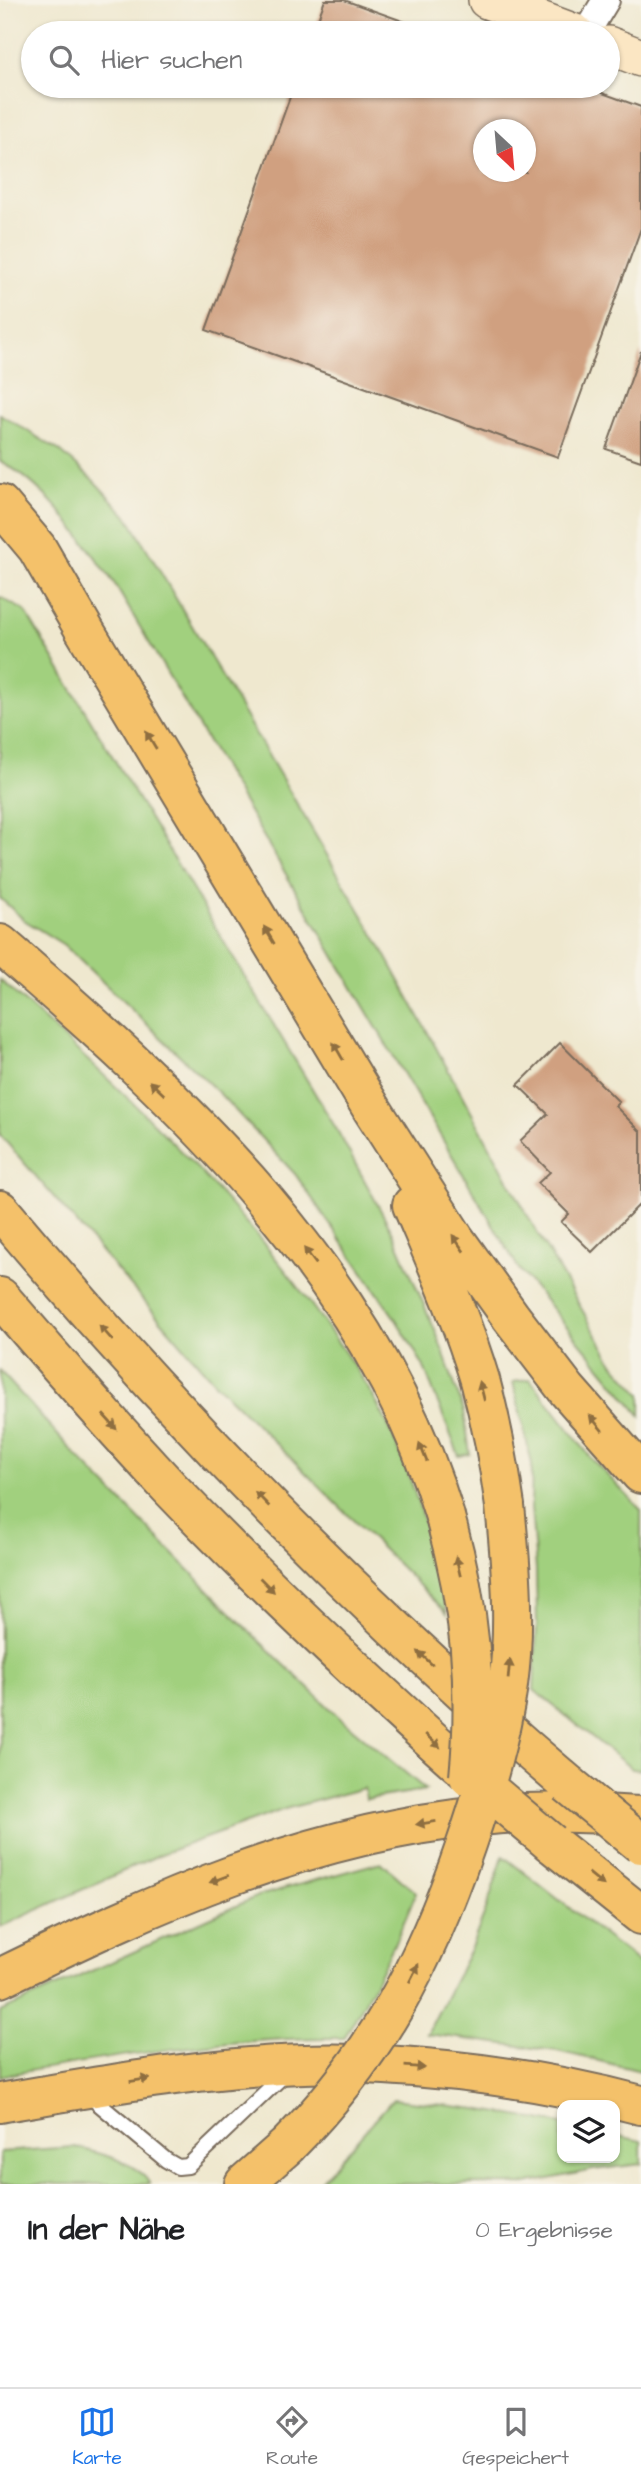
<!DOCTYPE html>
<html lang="de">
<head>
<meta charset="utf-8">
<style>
  body { margin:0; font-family:"Architects Daughter",sans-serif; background:#f2f2f2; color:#202124 }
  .controls { position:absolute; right:21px; bottom:21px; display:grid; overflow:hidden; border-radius:14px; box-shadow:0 2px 5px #0004 }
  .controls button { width:63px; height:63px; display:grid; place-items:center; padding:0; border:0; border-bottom:2px solid #e0e0e0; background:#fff; color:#202124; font:35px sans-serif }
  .compass { position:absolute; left:473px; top:119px; width:63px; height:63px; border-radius:50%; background:#fff; box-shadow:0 2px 5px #0004; rotate:154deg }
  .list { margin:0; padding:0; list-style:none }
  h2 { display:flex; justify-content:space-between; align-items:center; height:91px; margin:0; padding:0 28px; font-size:30px }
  h2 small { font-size:23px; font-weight:400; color:#757577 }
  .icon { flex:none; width:38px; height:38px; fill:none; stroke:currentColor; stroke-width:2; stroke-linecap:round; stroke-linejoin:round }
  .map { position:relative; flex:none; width:641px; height:2184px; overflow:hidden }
  .search { position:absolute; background:#fff; box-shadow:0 2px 5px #0004; left:21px; right:21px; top:21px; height:77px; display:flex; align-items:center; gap:18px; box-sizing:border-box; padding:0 24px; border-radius:38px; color:#757577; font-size:26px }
  .sheet { height:203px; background:#fff }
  nav { display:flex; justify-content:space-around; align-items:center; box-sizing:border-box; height:98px; border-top:2px solid #e0e0e0; background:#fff; font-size:19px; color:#757577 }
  nav a { display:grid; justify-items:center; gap:4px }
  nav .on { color:#1a73e8 }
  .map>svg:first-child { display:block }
</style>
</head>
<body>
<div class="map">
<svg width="641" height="2184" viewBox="0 0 641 2184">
  <rect width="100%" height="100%" fill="#f7f3e8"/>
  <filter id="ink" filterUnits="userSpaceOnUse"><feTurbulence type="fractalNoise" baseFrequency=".0143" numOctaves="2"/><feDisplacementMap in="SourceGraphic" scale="14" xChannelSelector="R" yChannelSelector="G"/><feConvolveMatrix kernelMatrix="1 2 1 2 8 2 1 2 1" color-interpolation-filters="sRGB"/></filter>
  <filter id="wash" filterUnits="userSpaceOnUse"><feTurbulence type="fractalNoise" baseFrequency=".00686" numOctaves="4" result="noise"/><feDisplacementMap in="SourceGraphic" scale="28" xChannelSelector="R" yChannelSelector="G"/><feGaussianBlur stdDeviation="1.57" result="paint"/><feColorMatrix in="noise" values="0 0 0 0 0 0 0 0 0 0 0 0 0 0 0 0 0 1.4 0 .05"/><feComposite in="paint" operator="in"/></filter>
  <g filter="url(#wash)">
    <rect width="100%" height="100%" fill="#efe8cf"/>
    <path fill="#a1d07e" stroke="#6e7d4e" stroke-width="2" d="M 0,414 L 60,451 L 93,480 L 128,517 L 380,945 L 535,1229 L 613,1363 L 641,1394 L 641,1416 L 519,1269 L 114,583 C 82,539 49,487 0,461 Z
      M 0,597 L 25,611 L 337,1130 L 393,1233 L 437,1335 L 464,1411 L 470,1454 L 459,1456 L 423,1365 L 397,1321 L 295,1174 L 220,1094 L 64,945 L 24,920 L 0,898 Z
      M 0,980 C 115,1083 228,1188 318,1314 C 348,1356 378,1398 397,1445 C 420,1500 434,1556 447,1613 L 215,1383 L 0,1135 Z
      M 0,1371 L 75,1454 L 249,1631 L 340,1718 L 426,1790 L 366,1799 L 364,1788 L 285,1809 L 161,1854 L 0,1927 Z
      M 530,1379 L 592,1459 L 641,1510 L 641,1770 L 632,1769 L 534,1690 L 537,1623 L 536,1569 L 531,1507 L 532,1464 L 513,1382 Z
      M 503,1856 L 641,1964 L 641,2071 L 557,2051 L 427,2034 L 470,1950 L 486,1910 Z
      M 381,1862 L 416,1893 C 396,1944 372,1991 344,2038 C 228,2037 114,2056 0,2076 L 0,2012 L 258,1896 Z
      M 393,2099 L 477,2109 L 562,2124 L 562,2158 L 615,2158 L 615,2135 L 641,2141 L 641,2164 L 593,2170 L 525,2184 L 318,2184 Z
      M 74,2147 C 99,2154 136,2160 150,2184 L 0,2184 L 0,2152 Z"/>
    <g id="blocks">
      <path fill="#d0a080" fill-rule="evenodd" d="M 325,0 L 344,0 L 436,33 L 313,33 Z
        M 294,86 L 583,86 L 641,107 L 641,228 L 558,457 L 206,330 ZM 484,130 L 526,130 L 526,172 L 484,172 Z
        M 641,351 L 641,461 L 606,449 Z
        M 560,1043 L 619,1102 L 615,1106 L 641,1132 L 641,1203 L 592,1252 L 561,1222 L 569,1214 L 538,1183 L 550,1172 L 520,1141 L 548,1114 L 518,1085 Z"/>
    </g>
  </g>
  <g filter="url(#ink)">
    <use href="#blocks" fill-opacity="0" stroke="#7a6c5c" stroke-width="2"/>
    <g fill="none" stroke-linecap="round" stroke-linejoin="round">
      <defs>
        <path id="service" d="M 87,2094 L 166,2160 L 178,2167 L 188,2166 L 287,2072"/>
        <path id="minor" d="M 586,33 L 606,0"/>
        <path id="secondary" d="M 487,0 L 575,33
          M 608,45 L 641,58"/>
        <path id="motorway" d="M 0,504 L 37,548 L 85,631 L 372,1109 L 455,1239 L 511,1317 L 567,1390 L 641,1474
          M 0,944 C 184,1103 374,1277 445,1517
          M 412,1205 C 436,1262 462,1320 480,1380 C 491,1421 499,1463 505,1506
          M 0,1210 C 174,1417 362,1608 568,1784
          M 0,1297 C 55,1361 111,1425 169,1487 C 268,1590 373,1688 480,1783
          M 551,1843 L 641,1915
          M 0,1978 C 157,1901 305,1834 481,1816 C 534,1810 588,1813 641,1816
          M 0,2103 C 126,2081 256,2057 385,2065 C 472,2070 557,2083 641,2105
          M 244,2184 L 287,2146"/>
      </defs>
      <use href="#service" stroke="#7a6c5c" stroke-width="18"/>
      <use href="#minor" stroke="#7a6c5c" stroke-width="30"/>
      <use href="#secondary" stroke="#7a6c5c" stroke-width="40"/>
      <use href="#motorway" stroke="#7a6c5c" stroke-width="42"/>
      <use href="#service" stroke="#fff" stroke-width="14"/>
      <use href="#minor" stroke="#fff" stroke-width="26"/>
      <use href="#secondary" stroke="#fbe6c3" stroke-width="37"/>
      <use href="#motorway" stroke="#f4c16a" stroke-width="38"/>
      <defs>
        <path id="motorway-bridge" d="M 445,1517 C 470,1606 478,1686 469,1777
          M 480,1783 L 551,1843
          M 568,1784 L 641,1844
          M 287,2146 C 377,2055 425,1964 466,1844 C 484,1792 500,1740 508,1685 C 516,1625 511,1565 505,1506"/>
      </defs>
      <use href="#motorway-bridge" stroke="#7a6c5c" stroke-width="42" stroke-linecap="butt"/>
      <use href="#motorway-bridge" stroke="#f4c16a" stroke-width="38"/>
    </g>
    <defs><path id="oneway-solid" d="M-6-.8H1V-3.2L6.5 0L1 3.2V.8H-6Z" transform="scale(1.75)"/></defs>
    <g fill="#8e6e40">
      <use href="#oneway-solid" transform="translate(151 740) rotate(-121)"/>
      <use href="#oneway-solid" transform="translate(269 935) rotate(-121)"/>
      <use href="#oneway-solid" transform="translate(338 1051) rotate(-120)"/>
      <use href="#oneway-solid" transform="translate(157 1088) rotate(-137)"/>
      <use href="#oneway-solid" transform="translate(458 1243) rotate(-125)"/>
      <use href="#oneway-solid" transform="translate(310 1256) rotate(-127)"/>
      <use href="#oneway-solid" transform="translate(106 1333) rotate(-131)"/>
      <use href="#oneway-solid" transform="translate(482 1391) rotate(-104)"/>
      <use href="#oneway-solid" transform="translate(110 1422) rotate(48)"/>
      <use href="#oneway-solid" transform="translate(596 1423) rotate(-130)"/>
      <use href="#oneway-solid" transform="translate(423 1452) rotate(-112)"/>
      <use href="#oneway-solid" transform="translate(262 1499) rotate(-134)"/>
      <use href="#oneway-solid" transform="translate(458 1566) rotate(-103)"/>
      <use href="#oneway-solid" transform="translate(267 1585) rotate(45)"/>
      <use href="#oneway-solid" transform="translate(425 1658) rotate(-137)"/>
      <use href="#oneway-solid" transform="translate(509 1669) rotate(-85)"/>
      <use href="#oneway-solid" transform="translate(433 1741) rotate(42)"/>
      <use href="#oneway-solid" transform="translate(426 1823) rotate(171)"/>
      <use href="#oneway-solid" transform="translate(219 1879) rotate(159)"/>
      <use href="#oneway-solid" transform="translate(596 1879) rotate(39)"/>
      <use href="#oneway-solid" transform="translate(414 1973) rotate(-63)"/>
      <use href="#oneway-solid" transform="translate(415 2067) rotate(5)"/>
      <use href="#oneway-solid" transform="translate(140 2080) rotate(-9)"/>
    </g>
  </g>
</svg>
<div class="controls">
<button><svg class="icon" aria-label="layers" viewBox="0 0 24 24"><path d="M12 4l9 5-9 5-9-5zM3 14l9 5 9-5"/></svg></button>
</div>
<svg class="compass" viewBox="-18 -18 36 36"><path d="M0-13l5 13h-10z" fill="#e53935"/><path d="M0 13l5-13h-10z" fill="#757577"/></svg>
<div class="search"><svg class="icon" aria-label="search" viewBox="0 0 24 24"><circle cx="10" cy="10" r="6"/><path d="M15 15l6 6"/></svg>Hier suchen</div>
</div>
<section class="sheet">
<h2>In der Nähe<small>0 Ergebnisse</small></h2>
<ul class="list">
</ul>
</section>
<nav>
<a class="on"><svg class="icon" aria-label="map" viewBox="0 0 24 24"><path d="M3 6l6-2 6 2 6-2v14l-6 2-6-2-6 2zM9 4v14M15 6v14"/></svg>Karte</a>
<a><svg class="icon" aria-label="directions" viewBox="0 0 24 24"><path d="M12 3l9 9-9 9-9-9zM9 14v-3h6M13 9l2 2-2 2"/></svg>Route</a>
<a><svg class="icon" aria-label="saved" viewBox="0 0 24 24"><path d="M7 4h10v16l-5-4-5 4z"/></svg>Gespeichert</a>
</nav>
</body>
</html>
